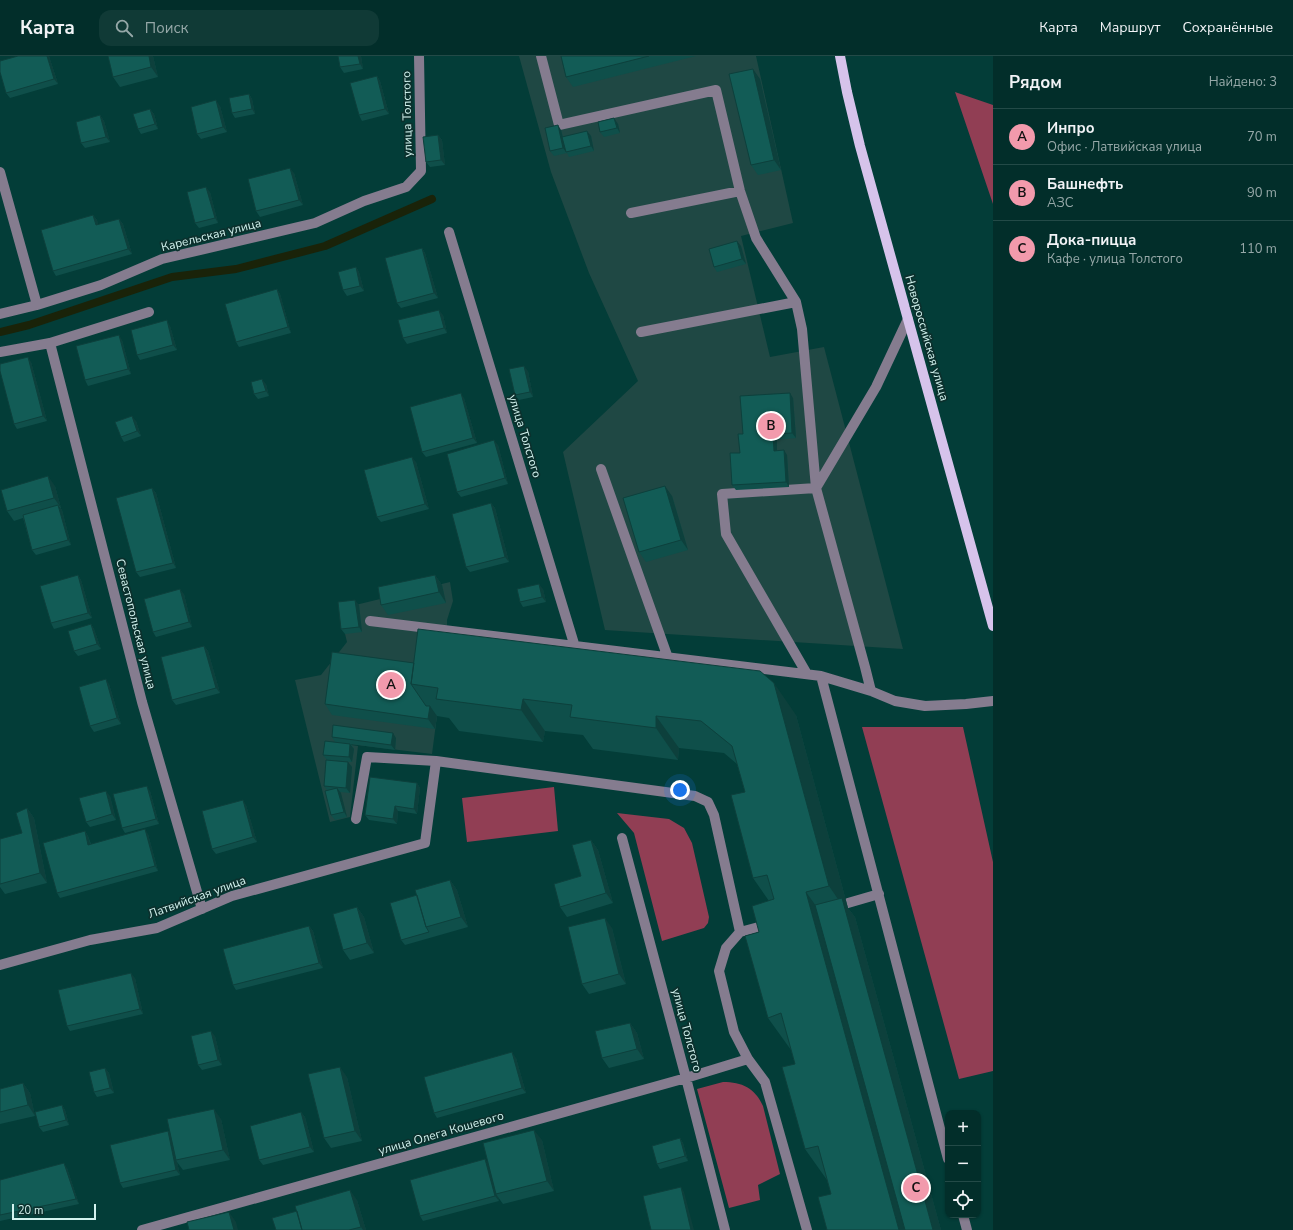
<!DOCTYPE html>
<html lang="ru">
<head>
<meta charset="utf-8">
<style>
  body { margin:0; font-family:"Nunito Sans",sans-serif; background:#103a36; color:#f1f3f6 }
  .controls { position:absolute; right:12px; bottom:12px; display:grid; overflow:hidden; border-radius:8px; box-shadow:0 1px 3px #0004 }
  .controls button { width:36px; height:36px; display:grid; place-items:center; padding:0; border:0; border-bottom:1px solid #234a47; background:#022e2a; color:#f1f3f6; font:20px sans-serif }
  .scale { position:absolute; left:12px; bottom:10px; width:84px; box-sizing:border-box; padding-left:4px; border:2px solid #d3f3ef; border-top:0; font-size:11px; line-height:14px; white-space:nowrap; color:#d3f3ef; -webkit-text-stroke:3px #0c302d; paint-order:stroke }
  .you { position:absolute; left:680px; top:734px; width:14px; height:14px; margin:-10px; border:3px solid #fff; border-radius:50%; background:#1a73e8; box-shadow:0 0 0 6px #1a73e833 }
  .badge { display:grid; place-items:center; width:26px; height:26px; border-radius:50%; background:#f29aac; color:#111; font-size:13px; font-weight:700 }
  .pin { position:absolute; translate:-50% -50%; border:2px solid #fff; box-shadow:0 1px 4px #0006 }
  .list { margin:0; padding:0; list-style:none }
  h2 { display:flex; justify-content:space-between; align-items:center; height:52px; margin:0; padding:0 16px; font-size:17px }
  h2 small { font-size:13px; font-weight:400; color:#96a8a8 }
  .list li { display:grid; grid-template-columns:26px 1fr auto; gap:12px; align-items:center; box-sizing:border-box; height:56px; padding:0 16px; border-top:1px solid #234a47 }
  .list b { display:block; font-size:15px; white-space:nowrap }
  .list p { margin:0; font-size:13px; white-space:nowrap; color:#96a8a8 }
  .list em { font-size:13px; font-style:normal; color:#96a8a8 }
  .icon { flex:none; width:22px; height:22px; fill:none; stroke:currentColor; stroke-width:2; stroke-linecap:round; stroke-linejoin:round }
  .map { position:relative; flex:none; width:993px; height:1174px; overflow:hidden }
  header { display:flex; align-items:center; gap:24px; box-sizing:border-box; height:56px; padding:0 20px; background:#022e2a; border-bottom:1px solid #234a47 }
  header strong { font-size:19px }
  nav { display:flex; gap:22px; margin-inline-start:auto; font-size:14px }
  .search { width:280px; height:36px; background:#103a36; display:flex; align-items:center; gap:10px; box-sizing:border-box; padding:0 14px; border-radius:12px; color:#96a8a8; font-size:15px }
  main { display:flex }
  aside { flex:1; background:#022e2a }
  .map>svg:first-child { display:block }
</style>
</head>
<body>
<header>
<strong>Карта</strong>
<div class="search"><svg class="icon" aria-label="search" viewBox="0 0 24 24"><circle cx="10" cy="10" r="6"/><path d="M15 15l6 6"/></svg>Поиск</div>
<nav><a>Карта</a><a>Маршрут</a><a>Сохранённые</a></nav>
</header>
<main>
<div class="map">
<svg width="993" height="1174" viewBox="0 0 993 1174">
  <rect width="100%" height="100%" fill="#033d38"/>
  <path fill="#1f4844" d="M 519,0 L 756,0 L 793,167 L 741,180 L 770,301 L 824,291 L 903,593 L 605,574 L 563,396 L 638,325 L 589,217 L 551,116 Z
    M 450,526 L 453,545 L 447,564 L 447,574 L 441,605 L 433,660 L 437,660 L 432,698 L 324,685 L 358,690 L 350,761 L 330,766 L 295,624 L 321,619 L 347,586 L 339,553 Z"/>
  <path fill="#913e54" d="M 955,36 L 993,49 L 993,148 Z
    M 862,671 L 963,671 L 993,806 L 993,1015 L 959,1023 Z
    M 554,731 L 558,775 L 467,786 L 462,742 Z
    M 617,757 L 669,763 L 684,772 L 692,787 L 709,861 L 708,867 L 704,872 L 662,885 L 634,777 Z
    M 723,1026 C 742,1026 755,1032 763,1050 L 780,1118 L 758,1129 L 760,1144 L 729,1152 L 697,1033 Z"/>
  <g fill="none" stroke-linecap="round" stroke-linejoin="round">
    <path stroke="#1a2309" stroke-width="8" d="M 0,276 L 29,269 L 172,221 L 236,213 L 325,190 L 432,143"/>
    <path stroke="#857c8f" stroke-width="10" d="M 541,0 L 559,69 L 716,34 L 740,135 L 756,182 L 796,246 L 802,273 L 816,432 L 722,438 L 726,478 L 807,618
      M 0,116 L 37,249
      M 631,157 L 740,135
      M 449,176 L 575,591
      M 0,258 L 37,249 L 101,229 L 162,203 L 315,167 L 364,145 L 406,131 L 421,115 L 419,0
      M 641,276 L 796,246
      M 50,287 L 142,646 L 202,853
      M 0,296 L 50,287 L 149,256
      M 601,413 L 668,602
      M 370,565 L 821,620 L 871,635 L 895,645 L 925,650 L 966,648 L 993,645
      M 821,620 L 948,1103
      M 871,635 L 865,611 L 816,432 L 876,331 L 908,263
      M 356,763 L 367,701 L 436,705
      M 622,782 L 686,1022 L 725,1174
      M 848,847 L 879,838
      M 740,876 L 770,868
      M 0,909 L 90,884 L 157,872 L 232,840 L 425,787 L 436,705 L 695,740 L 708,746 L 714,759 L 740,876 L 726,892 L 719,915 L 734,976 L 748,1003 L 765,1026 L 807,1174
      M 963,1159 L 967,1174
      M 142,1174 L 686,1022 L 748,1003"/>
    <path stroke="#d6c3eb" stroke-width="10" d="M 840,0 L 847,36 L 860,90 L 993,570"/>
  </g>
  <path fill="#0f4f4a" d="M 49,0 L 58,28 L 10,42 L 6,37 Z
    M 108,0 L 153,0 L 158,21 L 120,31 L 113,21 Z
    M 361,0 L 363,13 L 344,17 L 340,11 Z
    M 561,0 L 696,0 L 573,31 L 566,21 Z
    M 377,20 L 380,25 L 389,58 L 362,65 L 359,59 Z
    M 760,23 L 781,114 L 758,119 L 751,109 Z
    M 249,38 L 252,43 L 255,58 L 235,62 L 232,57 Z
    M 220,50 L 227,76 L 201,83 L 197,78 Z
    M 150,53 L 154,58 L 158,73 L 141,78 L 138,73 Z
    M 100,59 L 104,65 L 110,86 L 85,92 L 81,87 Z
    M 618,68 L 620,77 L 604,81 L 600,76 Z
    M 561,74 L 563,81 L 587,75 L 591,80 L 594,95 L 569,101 L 567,97 L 554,100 L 550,95 Z
    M 438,79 L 442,84 L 445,109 L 430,111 L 426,106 Z
    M 294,117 L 303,149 L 260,161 L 256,155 Z
    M 210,136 L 218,167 L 199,172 L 195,167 Z
    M 93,159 L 97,164 L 98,169 L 119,163 L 123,168 L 132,198 L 56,220 L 53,215 Z
    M 741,190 L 746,208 L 717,216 L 714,211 Z
    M 422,192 L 425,197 L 438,242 L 401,252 L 397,247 Z
    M 356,211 L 359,216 L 364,235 L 347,240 L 343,234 Z
    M 277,233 L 280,238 L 291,277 L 239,291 L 236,286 Z
    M 443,259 L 447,277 L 407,288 L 403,282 Z
    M 170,270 L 177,294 L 140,304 L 137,299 Z
    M 122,284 L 131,318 L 88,330 L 85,324 Z
    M 31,306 L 47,365 L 17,373 L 14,368 Z
    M 528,315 L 533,341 L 519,344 L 515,339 Z
    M 266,328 L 269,340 L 258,343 L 254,338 Z
    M 464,342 L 477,387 L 426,401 L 422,396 Z
    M 793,342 L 796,382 L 777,384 L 777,394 L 787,399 L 789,431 L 736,434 L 732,429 L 740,397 L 743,378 Z
    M 136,365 L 141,380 L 124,386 L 121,381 Z
    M 498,389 L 508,428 L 461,441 L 457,436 Z
    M 416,406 L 429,453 L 381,466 L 377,461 Z
    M 55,430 L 61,452 L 60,452 L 62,454 L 71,489 L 36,499 L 32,494 L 23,462 L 14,465 L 7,455 Z
    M 152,432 L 156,437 L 176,512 L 140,521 L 136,516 Z
    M 672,440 L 688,494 L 646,506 L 639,496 Z
    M 491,447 L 495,452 L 509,506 L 470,516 L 466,511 Z
    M 78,519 L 81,524 L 92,562 L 54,573 L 51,567 Z
    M 435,519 L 442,529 L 446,547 L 388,559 L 381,549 Z
    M 543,533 L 546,546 L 523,551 L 520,546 Z
    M 184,538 L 192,571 L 156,581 L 153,576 Z
    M 359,549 L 362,576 L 345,578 L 341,573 Z
    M 91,568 L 94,573 L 101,593 L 78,600 L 74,595 Z
    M 204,590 L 208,595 L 220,637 L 176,649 L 172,644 Z
    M 332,596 L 796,659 L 848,852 L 855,861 L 941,1174 L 827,1174 L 831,1138 L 827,1124 L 805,1093 L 795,1008 L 791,994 L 768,962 L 759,876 L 769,845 L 753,822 L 745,736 L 737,708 L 724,697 L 679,692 L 678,704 L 593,693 L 583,679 L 545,675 L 543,686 L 459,675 L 449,662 L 437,660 L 435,673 L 332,659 L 325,648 Z
    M 109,628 L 121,668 L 94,676 L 90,670 Z
    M 332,681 L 396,682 L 395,694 L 351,688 L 354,693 L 352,706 L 327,704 L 323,699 L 335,686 Z
    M 348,706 L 352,711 L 350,737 L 340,736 L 347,761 L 335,764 L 331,759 L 327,734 L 324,730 Z
    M 417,727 L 420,732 L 417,758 L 398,755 L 397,768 L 369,764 L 365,759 Z
    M 150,735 L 159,768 L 125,777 L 122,772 Z
    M 110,740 L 116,764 L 90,771 L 86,766 Z
    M 246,749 L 257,786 L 216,798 L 212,793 Z
    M 27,752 L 34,762 L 47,827 L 5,838 L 0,831 L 0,828 L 22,777 Z
    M 85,775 L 88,780 L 91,788 L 148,778 L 158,815 L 60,842 L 57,837 Z
    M 591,784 L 598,794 L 613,847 L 567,861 L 560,851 L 581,820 Z
    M 450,824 L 457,834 L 468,871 L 405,889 L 401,884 L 417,839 Z
    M 357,851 L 364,861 L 374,897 L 350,904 L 343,894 Z
    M 309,870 L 313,875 L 323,912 L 236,934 L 233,929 Z
    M 612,872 L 626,928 L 589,938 L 582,928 Z
    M 135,922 L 143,958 L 70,975 L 67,970 Z
    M 630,967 L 637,977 L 644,1003 L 609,1012 L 602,1002 Z
    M 215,980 L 222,1009 L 202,1014 L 198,1009 Z
    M 516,1002 L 526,1037 L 437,1062 L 434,1057 Z
    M 105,1012 L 109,1017 L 114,1037 L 97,1041 L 94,1036 Z
    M 347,1021 L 362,1085 L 331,1092 L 324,1082 Z
    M 23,1027 L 30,1037 L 35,1060 L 0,1068 L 0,1033 Z
    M 62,1049 L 65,1054 L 69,1069 L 43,1076 L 39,1071 Z
    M 301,1056 L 305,1061 L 314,1096 L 263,1109 L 259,1104 Z
    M 221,1063 L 230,1104 L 183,1114 L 177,1106 L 180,1119 L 123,1132 L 120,1127 L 168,1075 L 171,1078 Z
    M 680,1082 L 683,1087 L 688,1105 L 660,1113 L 657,1108 Z
    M 542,1084 L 554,1135 L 503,1148 L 498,1141 L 499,1145 L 423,1165 L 420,1160 L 485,1103 L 488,1107 Z
    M 67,1112 L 79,1148 L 0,1165 L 0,1124 Z
    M 357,1144 L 366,1174 L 276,1174 L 297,1155 Z"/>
  <path fill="#0d403c" d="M 47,0 L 49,0 L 58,28 L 54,23 Z
    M 149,0 L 153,0 L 158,21 L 151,11 Z
    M 358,0 L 361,0 L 363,13 L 360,8 Z
    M 753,13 L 760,23 L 781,114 L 774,104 Z
    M 377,20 L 380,25 L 389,58 L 385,53 Z
    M 249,38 L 252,43 L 255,58 L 252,53 Z
    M 216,44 L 220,50 L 227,76 L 223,71 Z
    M 150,53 L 154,58 L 158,73 L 155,68 Z
    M 100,59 L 104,65 L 110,86 L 106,81 Z
    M 614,62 L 618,68 L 620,77 L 617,72 Z
    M 558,69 L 561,74 L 566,95 L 566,96 L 563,92 Z
    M 587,75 L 591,80 L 594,95 L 591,90 Z
    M 438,79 L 442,84 L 445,109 L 441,104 Z
    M 290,112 L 294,117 L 303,149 L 299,144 Z
    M 206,131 L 210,136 L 218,167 L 215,162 Z
    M 93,159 L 97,164 L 100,175 L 96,169 Z
    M 119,163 L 123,168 L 132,198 L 128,193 Z
    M 737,185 L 741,190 L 746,208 L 742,203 Z
    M 422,192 L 425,197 L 438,242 L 434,237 Z
    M 356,211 L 359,216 L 364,235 L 360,230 Z
    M 277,233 L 280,238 L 291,277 L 288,271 Z
    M 439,254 L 443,259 L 447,277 L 444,272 Z
    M 167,264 L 170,270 L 177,294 L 173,289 Z
    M 119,279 L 122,284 L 131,318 L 128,313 Z
    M 28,301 L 31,306 L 47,365 L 43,360 Z
    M 524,310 L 528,315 L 533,341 L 530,336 Z
    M 262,323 L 266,328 L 269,340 L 266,335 Z
    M 461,337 L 464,342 L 477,387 L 473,382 Z
    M 790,337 L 793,342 L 796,382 L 792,377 Z
    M 132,360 L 136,365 L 141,380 L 137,375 Z
    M 773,378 L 777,384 L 777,400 L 774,395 Z
    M 494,384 L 498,389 L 508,428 L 505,422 Z
    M 784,394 L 787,399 L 789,431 L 786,426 Z
    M 412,401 L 416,406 L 429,453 L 425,448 Z
    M 48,420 L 55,430 L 61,452 L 54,442 Z
    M 665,430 L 672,440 L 688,494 L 681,484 Z
    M 152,432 L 156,437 L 176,512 L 173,507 Z
    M 491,447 L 495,452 L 509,506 L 505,501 Z
    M 58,449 L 62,454 L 71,489 L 68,484 Z
    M 78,519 L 81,524 L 92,562 L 88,557 Z
    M 435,519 L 442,529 L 446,547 L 439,536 Z
    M 539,528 L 543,533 L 546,546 L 542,541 Z
    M 180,533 L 184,538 L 192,571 L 189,566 Z
    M 355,544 L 359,549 L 362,576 L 359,571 Z
    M 91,568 L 94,573 L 101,593 L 97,588 Z
    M 204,590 L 208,595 L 220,637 L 216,632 Z
    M 106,623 L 109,628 L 121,668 L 117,662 Z
    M 774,627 L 796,659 L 848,852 L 855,861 L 941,1174 L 933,1174 L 844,852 L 829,830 Z
    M 523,643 L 545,675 L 543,686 L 521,654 Z
    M 430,650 L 437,660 L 435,673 L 428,663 Z
    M 656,660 L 679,692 L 678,704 L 656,672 Z
    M 393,677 L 396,682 L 395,694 L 391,689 Z
    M 350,688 L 354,693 L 352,706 L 349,701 Z
    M 348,706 L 352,711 L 350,737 L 346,732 Z
    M 417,727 L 420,732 L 417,758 L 414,753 Z
    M 147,730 L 150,735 L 159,768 L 156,763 Z
    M 337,732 L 341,737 L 347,761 L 344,756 Z
    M 106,735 L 110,740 L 116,764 L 112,758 Z
    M 243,744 L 246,749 L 257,786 L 253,781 Z
    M 395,750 L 398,755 L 397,768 L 393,763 Z
    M 27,752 L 34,762 L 47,827 L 40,817 Z
    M 145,773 L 148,778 L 158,815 L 155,810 Z
    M 85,775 L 88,780 L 92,794 L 88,789 Z
    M 591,784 L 598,794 L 613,847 L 606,837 Z
    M 450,824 L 457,834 L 468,871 L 461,861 Z
    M 806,836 L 829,868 L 913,1174 L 899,1174 Z
    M 357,851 L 364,861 L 374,897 L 367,887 Z
    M 605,862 L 612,872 L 626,928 L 619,918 Z
    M 309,870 L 313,875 L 323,912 L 319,907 Z
    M 131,917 L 135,922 L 143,958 L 140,953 Z
    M 630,967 L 637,977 L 644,1003 L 637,993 Z
    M 211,975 L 215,980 L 222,1009 L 218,1004 Z
    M 512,996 L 516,1002 L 526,1037 L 522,1032 Z
    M 340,1011 L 347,1021 L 362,1085 L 355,1075 Z
    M 105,1012 L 109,1017 L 114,1037 L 110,1032 Z
    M 23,1027 L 30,1037 L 35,1060 L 28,1049 Z
    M 62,1049 L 65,1054 L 69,1069 L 66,1064 Z
    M 214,1053 L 221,1063 L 230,1104 L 223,1094 Z
    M 301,1056 L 305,1061 L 314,1096 L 310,1091 Z
    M 534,1074 L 542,1084 L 554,1135 L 547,1125 Z
    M 168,1075 L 172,1080 L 176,1104 L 177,1106 L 180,1119 L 176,1114 Z
    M 680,1082 L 683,1087 L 688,1105 L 685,1100 Z
    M 485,1103 L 489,1108 L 496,1138 L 498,1141 L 499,1145 L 495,1140 Z
    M 64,1107 L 67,1112 L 79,1148 L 76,1143 Z
    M 681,1131 L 684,1136 L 694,1174 L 691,1174 Z
    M 350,1134 L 357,1144 L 366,1174 L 363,1174 L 361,1171 Z
    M 229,1156 L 236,1166 L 238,1174 L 234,1174 Z"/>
  <path fill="#125c56" stroke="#0d403c" d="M 18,0 L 47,0 L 54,23 L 6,37 L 0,16 L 0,5 Z
    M 108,0 L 149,0 L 151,11 L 113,21 Z
    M 338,0 L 358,0 L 360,8 L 340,11 Z
    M 561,0 L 649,0 L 566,21 Z
    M 753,13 L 774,104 L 751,109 L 729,18 Z
    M 377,20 L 385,53 L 359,59 L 350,27 Z
    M 249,38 L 252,53 L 232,57 L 229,42 Z
    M 216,44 L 223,71 L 197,78 L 191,51 Z
    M 150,53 L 155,68 L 138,73 L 133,58 Z
    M 100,59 L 106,81 L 81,87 L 76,66 Z
    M 614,62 L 617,72 L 600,76 L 598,66 Z
    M 558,69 L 563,92 L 550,95 L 545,72 Z
    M 587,75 L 591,90 L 566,96 L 562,81 Z
    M 438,79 L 441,104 L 426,106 L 423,81 Z
    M 290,112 L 299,144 L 256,155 L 248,123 Z
    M 206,131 L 215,162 L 195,167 L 187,136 Z
    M 93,159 L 96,169 L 119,163 L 128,193 L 53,215 L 41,174 Z
    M 737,185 L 742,203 L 714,211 L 709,193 Z
    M 422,192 L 434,237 L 397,247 L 385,202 Z
    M 356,211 L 360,230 L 343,234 L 338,216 Z
    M 277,233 L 288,271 L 236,286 L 225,248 Z
    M 439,254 L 444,272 L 403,282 L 398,264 Z
    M 167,264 L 173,289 L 137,299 L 131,274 Z
    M 119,279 L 128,313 L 85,324 L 76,290 Z
    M 28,301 L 43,360 L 14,368 L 0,315 L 0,308 Z
    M 524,310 L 530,336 L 515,339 L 509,313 Z
    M 262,323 L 266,335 L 254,338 L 251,326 Z
    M 461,337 L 473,382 L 422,396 L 410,351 Z
    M 790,337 L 792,377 L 773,378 L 774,395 L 784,394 L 786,426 L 732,429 L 730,397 L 740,397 L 738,378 L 743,378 L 740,340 Z
    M 132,360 L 137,375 L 121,381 L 115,366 Z
    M 494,384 L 505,422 L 457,436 L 447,398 Z
    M 412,401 L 425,448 L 377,461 L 364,414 Z
    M 48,420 L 54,442 L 7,455 L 1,434 Z
    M 665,430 L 681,484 L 639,496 L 623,442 Z
    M 152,432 L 173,507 L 136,516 L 116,442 Z
    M 491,447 L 505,501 L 466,511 L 452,458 Z
    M 58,449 L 68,484 L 32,494 L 23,459 Z
    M 78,519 L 88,557 L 51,567 L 40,530 Z
    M 435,519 L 439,536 L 381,549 L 378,531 Z
    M 539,528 L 542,541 L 520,546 L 517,533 Z
    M 180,533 L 189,566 L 153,576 L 144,543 Z
    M 355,544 L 359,571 L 341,573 L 338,546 Z
    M 91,568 L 97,588 L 74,595 L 68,575 Z
    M 418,573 L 760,615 L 774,627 L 829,830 L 806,836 L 899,1174 L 827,1174 L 818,1141 L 831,1138 L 818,1090 L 805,1093 L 782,1011 L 795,1008 L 781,957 L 768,962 L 745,880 L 759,876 L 752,850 L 774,843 L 767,819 L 753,822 L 731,739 L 745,736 L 732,690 L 701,665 L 656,660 L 656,672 L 570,661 L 572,649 L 523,643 L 521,654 L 436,643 L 438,632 L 411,628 Z
    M 204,590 L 216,632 L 172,644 L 161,601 Z
    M 332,596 L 414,607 L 411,628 L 426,650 L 430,650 L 428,663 L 325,648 Z
    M 106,623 L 117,662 L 90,670 L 79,631 Z
    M 333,669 L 393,677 L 391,689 L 332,681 Z
    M 325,685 L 350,688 L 349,701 L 323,699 Z
    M 326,704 L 348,706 L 346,732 L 324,730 Z
    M 370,721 L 417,727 L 414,753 L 395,750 L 393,763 L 365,759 Z
    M 147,730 L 156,763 L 122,772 L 113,738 Z
    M 337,732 L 344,756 L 331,759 L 325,735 Z
    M 106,735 L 112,758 L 86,766 L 79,742 Z
    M 243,744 L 253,781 L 212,793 L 202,755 Z
    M 27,752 L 40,817 L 0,828 L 0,783 L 22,777 L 16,757 Z
    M 145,773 L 155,810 L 57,837 L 43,787 L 85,775 L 88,789 Z
    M 591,784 L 606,837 L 560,851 L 554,828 L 581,820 L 572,789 Z
    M 450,824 L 461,861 L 426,871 L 415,834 Z
    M 417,839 L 426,871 L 429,876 L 401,884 L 390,847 Z
    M 842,842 L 933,1174 L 905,1174 L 815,849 Z
    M 357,851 L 367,887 L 343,894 L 333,858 Z
    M 605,862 L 619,918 L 582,928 L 568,871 Z
    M 309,870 L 319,907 L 233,929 L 223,893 Z
    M 131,917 L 140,953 L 67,970 L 58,934 Z
    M 630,967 L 637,993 L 602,1002 L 595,975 Z
    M 211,975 L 218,1004 L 198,1009 L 191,980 Z
    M 512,996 L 522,1032 L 434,1057 L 424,1021 Z
    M 340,1011 L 355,1075 L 324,1082 L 308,1018 Z
    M 105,1012 L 110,1032 L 94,1036 L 89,1016 Z
    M 23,1027 L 28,1049 L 0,1056 L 0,1033 Z
    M 62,1049 L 66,1064 L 39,1071 L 35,1056 Z
    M 214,1053 L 223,1094 L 176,1104 L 167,1063 Z
    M 301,1056 L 310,1091 L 259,1104 L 250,1070 Z
    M 534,1074 L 547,1125 L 496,1138 L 483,1087 Z
    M 168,1075 L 176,1114 L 120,1127 L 110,1089 Z
    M 680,1082 L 685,1100 L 657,1108 L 652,1090 Z
    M 485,1103 L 495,1140 L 420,1160 L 410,1124 Z
    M 64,1107 L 76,1143 L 0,1159 L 0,1124 Z
    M 681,1131 L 691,1174 L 651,1174 L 643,1140 Z
    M 350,1134 L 361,1171 L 349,1174 L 302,1174 L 295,1150 Z
    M 297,1155 L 302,1174 L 276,1174 L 272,1162 Z
    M 229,1156 L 234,1174 L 189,1174 L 187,1166 Z"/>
  <g text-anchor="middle" stroke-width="3.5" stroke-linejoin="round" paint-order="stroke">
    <g font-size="12" fill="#d3f3ef" stroke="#0c302d">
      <text transform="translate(407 58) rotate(-91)" y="4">улица Толстого</text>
      <text transform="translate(211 179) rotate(-14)" y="4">Карельская улица</text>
      <text transform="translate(927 282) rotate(74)" y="4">Новороссийская улица</text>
      <text transform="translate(525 380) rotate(73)" y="4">улица Толстого</text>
      <text transform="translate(136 568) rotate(76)" y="4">Севастопольская улица</text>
      <text transform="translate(197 841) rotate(-20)" y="4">Латвийская улица</text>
      <text transform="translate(687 974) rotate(75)" y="4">улица Толстого</text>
      <text transform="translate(441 1077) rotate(-16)" y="4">улица Олега Кошевого</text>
    </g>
  </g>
</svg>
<div class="controls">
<button>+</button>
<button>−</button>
<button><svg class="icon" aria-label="locate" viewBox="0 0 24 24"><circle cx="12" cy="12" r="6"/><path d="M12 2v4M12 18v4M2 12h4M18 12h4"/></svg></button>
</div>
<div class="scale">20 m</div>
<div class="you"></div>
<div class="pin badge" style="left:391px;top:629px">A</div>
<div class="pin badge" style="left:771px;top:370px">B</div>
<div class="pin badge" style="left:916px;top:1132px">C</div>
</div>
<aside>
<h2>Рядом<small>Найдено: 3</small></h2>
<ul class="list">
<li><span class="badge">A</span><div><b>Инпро</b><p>Офис · Латвийская улица</p></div><em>70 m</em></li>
<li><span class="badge">B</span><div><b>Башнефть</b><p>АЗС</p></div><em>90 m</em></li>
<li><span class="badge">C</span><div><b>Дока-пицца</b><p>Кафе · улица Толстого</p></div><em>110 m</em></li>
</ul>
</aside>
</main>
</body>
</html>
